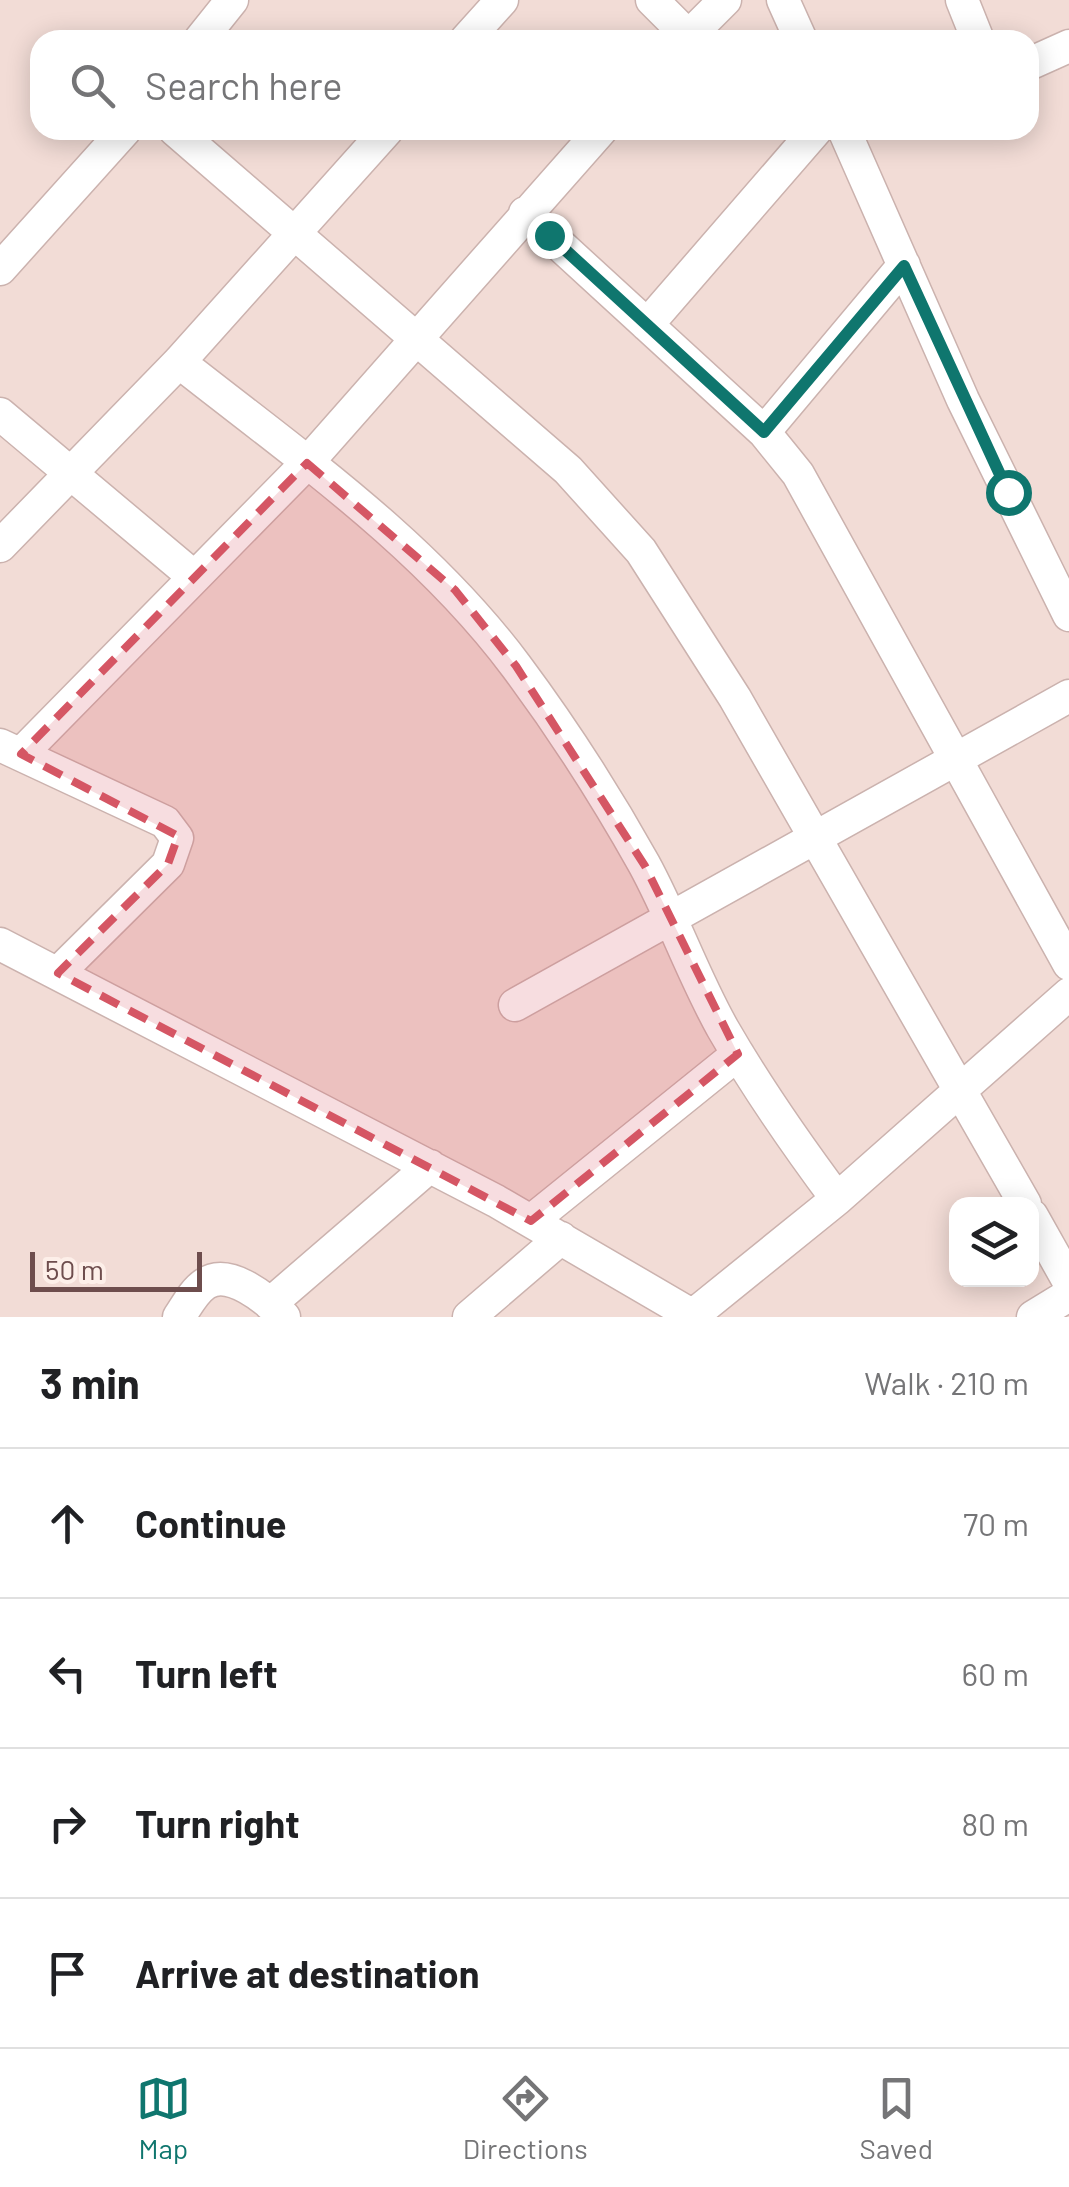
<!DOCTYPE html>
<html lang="en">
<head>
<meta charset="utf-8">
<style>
  body { margin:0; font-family:Barlow,sans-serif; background:#f2f2f2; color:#202124 }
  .controls { position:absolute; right:30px; bottom:30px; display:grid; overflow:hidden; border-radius:20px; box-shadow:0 5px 25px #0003 }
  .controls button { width:90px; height:90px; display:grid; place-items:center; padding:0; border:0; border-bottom:2px solid #e0e0e0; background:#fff; color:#202124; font:50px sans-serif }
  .scale { position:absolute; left:30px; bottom:25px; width:172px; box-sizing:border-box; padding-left:10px; border:5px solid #6e4d4d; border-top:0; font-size:28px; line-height:35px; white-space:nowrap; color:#6e4d4d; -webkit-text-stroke:8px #fdefe9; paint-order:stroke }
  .stop { position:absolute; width:30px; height:30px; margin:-22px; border:8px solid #0f766e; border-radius:50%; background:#fff }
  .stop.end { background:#0f766e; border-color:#fff; box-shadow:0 2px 10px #0008 }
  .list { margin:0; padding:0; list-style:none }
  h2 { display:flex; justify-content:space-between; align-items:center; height:130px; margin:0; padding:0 40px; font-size:42px }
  h2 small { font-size:32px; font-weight:400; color:#757577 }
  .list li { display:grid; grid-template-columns:65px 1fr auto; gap:30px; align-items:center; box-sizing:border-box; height:150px; padding:0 40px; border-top:2px solid #e0e0e0 }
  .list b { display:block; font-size:38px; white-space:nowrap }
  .list em { font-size:32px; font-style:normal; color:#757577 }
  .icon { flex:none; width:55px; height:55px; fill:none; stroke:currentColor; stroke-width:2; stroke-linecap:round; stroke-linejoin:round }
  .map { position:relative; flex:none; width:1069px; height:1317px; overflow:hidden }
  .search { position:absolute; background:#fff; box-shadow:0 5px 25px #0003; left:30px; right:30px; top:30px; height:110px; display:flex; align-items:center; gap:25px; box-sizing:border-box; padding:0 35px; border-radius:30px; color:#757577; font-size:38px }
  .sheet { height:730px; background:#fff }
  nav { display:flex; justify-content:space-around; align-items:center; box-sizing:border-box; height:140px; border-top:2px solid #e0e0e0; background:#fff; font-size:28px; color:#757577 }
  nav a { display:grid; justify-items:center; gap:5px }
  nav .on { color:#0f766e }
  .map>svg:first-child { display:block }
</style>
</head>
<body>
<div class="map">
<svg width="1069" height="1317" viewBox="0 0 1069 1317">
  <rect width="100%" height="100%" fill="#f9eae4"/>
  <path fill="#f2dcd6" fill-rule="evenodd" d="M 0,0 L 1069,0 L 1069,1317 L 0,1317 ZM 40,40 L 1029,40 L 1029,130 L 40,130 ZM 956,1204 L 1032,1204 L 1032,1280 L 956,1280 Z"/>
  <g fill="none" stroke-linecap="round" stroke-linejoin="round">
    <defs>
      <path id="minor" d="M 652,0 L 688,36
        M 783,0 L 801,40
        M 962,0 L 978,40
        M 200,40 L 232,0
        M 466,40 L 502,0
        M 685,40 L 725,0
        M 1029,64 L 1069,46
        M 175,130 L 568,470 L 641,551 L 735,698 L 1025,1204
        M 844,130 L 963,400 L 1069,615
        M 525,213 L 764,432 L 798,474 L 1069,964
        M 0,269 L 125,130
        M 647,325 L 816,130
        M 179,362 C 298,456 425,544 516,666 C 563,729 606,796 644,864 C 673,917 693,976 723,1029 C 757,1088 796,1144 837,1199
        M 0,414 L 193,576
        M 764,432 L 904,265
        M 0,546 L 179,362 L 387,130
        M 0,745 L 165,822 L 177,838 L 168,864 L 58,973
        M 21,754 L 307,463 L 601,130
        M 0,944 L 496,1201 L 695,1317
        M 515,1005 L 1069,696
        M 1032,1216 L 1069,1282
        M 531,1221 L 738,1054
        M 270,1304 L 430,1166
        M 179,1317 C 186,1307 194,1291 205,1284 C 229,1267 268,1300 284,1317
        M 469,1317 L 561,1238
        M 691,1317 L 837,1199 L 1069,994
        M 1033,1317 L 1069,1295"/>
    </defs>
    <use href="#minor" stroke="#cbb2ae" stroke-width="35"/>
    <use href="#minor" stroke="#fff" stroke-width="32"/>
  </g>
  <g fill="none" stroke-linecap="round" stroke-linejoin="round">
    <path stroke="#0f766e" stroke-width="12" d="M 549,235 L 764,432 L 904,266 L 1008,492"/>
  </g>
  <path fill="#d55664" fill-opacity="0.2" stroke="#d55664" stroke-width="8" stroke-dasharray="20 12" stroke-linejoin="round" d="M 307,463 L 455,590 L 516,666 L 645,866 L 738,1054 L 531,1221 L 58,973 L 168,864 L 178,836 L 21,754 Z"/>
</svg>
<div class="controls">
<button><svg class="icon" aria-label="layers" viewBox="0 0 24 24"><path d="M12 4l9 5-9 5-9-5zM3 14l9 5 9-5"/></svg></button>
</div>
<div class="scale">50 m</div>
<div class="stop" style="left:1008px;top:492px"></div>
<div class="stop end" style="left:549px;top:235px"></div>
<div class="search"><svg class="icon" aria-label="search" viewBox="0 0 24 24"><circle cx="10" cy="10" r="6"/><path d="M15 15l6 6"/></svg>Search here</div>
</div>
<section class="sheet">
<h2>3 min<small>Walk · 210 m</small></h2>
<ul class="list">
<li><svg class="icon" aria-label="ahead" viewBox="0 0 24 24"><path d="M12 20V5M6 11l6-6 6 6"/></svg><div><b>Continue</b></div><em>70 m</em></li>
<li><svg class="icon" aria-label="left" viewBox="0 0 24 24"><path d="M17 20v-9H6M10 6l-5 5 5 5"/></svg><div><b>Turn left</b></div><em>60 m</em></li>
<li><svg class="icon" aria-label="right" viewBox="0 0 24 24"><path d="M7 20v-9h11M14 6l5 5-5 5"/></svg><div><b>Turn right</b></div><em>80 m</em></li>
<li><svg class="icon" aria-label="arrive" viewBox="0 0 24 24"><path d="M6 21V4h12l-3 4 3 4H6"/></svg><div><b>Arrive at destination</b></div></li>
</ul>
</section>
<nav>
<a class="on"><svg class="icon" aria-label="map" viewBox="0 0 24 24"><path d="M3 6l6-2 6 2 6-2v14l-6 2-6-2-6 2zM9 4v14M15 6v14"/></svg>Map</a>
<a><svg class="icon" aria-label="directions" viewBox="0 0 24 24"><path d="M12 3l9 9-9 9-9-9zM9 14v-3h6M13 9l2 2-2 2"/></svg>Directions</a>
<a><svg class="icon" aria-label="saved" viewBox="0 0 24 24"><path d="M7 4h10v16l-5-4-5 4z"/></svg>Saved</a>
</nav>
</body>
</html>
